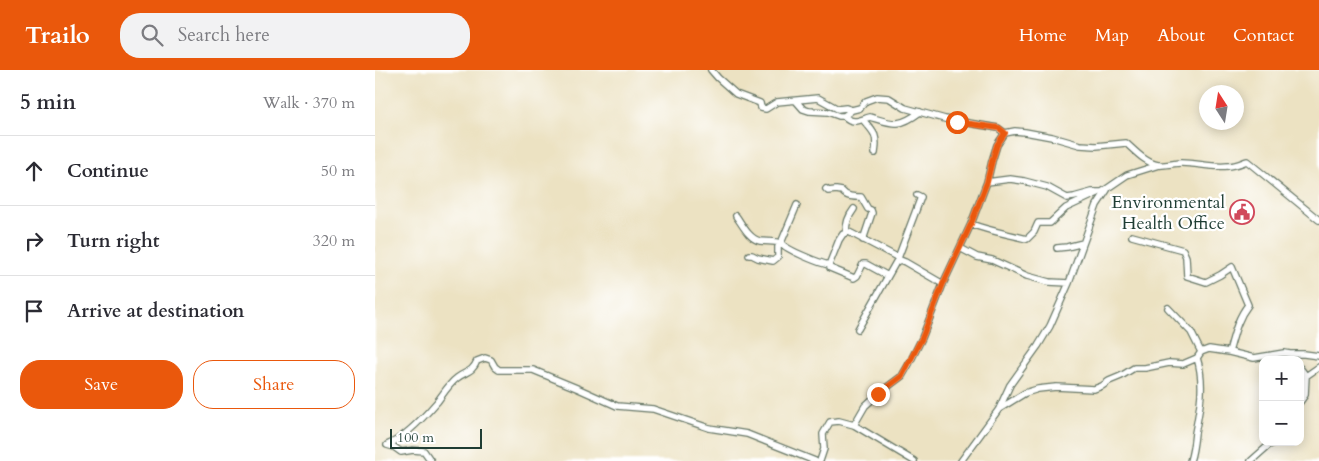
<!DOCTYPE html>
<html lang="en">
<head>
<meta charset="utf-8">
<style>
  body { margin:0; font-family:Cardo,serif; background:#f2f2f3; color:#2b2b33 }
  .controls { position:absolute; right:15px; bottom:15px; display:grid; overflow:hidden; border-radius:10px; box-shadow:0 2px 12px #0003 }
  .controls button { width:45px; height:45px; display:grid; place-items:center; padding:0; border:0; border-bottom:1px solid #e1e1e2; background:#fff; color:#2b2b33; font:25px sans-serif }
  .compass { position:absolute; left:824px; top:15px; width:45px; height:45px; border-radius:50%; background:#fff; box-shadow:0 2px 12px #0003; rotate:348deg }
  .scale { position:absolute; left:15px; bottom:12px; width:92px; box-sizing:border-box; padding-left:5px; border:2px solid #1f3d34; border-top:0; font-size:14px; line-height:18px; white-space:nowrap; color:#1f3d34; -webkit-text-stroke:4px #fff; paint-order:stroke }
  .stop { position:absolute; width:15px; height:15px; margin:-11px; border:4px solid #ea580c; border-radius:50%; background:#fff }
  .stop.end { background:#ea580c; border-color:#fff; box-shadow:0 1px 5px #0008 }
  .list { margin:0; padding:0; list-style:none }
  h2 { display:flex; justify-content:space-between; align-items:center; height:65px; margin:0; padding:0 20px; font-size:21px }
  h2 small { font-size:16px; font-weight:400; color:#7c7c81 }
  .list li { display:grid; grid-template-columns:32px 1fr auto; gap:15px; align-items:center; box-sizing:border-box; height:70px; padding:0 20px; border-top:1px solid #e1e1e2 }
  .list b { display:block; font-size:19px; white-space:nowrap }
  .list em { font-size:16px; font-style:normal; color:#7c7c81 }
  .actions { display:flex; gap:10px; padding:15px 20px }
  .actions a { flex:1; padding:11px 0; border:1px solid #ea580c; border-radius:20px; text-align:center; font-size:18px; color:#ea580c }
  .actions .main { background:#ea580c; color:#fff }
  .icon { flex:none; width:28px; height:28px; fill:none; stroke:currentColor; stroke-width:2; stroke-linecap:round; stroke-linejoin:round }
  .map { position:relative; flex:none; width:944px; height:391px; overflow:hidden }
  header { display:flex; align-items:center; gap:30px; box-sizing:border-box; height:70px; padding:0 25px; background:#ea580c; color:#fff }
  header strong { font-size:24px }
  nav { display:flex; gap:28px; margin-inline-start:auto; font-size:18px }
  .search { width:350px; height:45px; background:#f2f2f3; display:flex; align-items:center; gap:12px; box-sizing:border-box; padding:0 18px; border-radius:20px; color:#7c7c81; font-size:19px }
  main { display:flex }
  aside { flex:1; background:#fff }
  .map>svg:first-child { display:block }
</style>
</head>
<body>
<header>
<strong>Trailo</strong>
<div class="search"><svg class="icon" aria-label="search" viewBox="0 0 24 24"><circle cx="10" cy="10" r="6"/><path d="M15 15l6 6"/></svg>Search here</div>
<nav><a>Home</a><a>Map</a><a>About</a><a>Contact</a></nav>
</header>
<main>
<aside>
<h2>5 min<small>Walk · 370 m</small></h2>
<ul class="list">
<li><svg class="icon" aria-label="ahead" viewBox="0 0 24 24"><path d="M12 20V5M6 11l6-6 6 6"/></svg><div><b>Continue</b></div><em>50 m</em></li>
<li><svg class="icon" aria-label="right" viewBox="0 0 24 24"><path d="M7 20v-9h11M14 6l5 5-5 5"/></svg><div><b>Turn right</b></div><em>320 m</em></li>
<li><svg class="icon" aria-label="arrive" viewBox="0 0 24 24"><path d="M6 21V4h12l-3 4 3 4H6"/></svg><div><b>Arrive at destination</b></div></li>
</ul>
<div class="actions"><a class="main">Save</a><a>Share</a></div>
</aside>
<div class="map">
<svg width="944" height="391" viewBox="0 0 944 391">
  <rect width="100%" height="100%" fill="#fff"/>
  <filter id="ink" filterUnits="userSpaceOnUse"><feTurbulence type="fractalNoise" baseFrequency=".02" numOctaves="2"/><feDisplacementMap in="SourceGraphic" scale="10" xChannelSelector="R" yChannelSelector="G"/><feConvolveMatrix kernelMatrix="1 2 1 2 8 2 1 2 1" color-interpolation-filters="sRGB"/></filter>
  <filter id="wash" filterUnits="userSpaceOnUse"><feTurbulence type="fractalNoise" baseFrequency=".0096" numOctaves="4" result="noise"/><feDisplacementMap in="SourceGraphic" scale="20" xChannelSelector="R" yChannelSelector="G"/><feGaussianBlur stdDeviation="1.12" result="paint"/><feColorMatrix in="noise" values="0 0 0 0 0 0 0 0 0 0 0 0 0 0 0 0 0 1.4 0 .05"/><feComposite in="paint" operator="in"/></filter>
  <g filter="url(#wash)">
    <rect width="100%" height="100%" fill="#ece2c2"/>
  </g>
  <g filter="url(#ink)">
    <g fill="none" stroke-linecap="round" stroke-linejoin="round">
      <defs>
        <path id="minor" d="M 336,0 L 343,8 L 361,24 L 385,33 L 386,38 L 391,39 L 402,32 L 443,28 L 463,39 L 471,38 L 477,40 L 485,38 L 491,31 L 502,27 L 514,28 L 530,38 L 570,49 L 623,58 L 630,63 L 640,61 L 650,62 L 677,67 L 705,75 L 721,76 L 751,73 C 760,81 771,93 783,95 C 789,96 799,93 806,93 C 822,93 838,98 853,96 C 860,96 866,93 872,91 L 944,150
          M 421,31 L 428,39 L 434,41 L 453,42 L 464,46 L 469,46 L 477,40
          M 469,46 C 479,55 484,50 495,47 C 518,54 524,58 545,42
          M 488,50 C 499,62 503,65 500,83
          M 612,112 L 635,109 L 649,111 L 672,117 L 692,128 L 699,127 L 717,122 L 727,122 L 752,105 L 784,95
          M 451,119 L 453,121 L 461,120 L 467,121 C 471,127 479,127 486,127 L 493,139 L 496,140 L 497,143 L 488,170
          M 422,135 L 406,173 C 412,180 444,193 454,195
          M 361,146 C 367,154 374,169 385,171 C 392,172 399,171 406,173 L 403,177 L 403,187 L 398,191 L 383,188 L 377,185 L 374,185
          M 596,154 C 614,161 633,164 652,169 L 659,162 L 663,153 L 675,153 L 691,138 L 723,123
          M 471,163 C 471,153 473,147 479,139
          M 757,166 L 808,180 L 811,187 L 812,206 L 831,212 L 845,205 L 857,197 L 873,235 C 862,249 859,265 854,282 L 834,279 L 826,282
          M 585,178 L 602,187 L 617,190 L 652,206 L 674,212 L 694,213 L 675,256 L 663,276 L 635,315 L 624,339 L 586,391
          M 682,178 L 692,177 L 708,173
          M 523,188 L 546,127 L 542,125
          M 513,206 L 491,194 L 488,194 L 482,206 L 479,208 L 455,198 L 454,195 L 464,170 L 468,164 L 474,162 L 520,186 L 525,190
          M 694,213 L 722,135 L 732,120
          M 793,238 L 816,262 L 826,282 L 822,288 C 830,313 825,338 820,363 C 819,373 818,382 815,391
          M 483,259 L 521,192 L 525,190 L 530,192 L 568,214
          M 854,282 L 879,288 L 909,283 L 915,284 L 929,284 L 944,286
          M 925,298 L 931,306 L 944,297
          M 925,332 L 930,325 L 931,306
          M 624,339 L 650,323 L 663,319 L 681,317 L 719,319 L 727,316 L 734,311 L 746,306 L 759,298 L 770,298 L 794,293 L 808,294 L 822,288
          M 479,355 L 490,336 L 503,324 L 527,306 L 534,294 L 547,268 L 568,214 L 596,154 L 612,112 L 617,91 L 622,75 L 630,63
          M 56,391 L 49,381 L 38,380 L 26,382 L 19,377 L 12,375 C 30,368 49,347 62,332 C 68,324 74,314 82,308 C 91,301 97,303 102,291 L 110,288 L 116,290 L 120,297 L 124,300 L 158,300 L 204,319 L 242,336 L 278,339 L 334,358 L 372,364 L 440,391
          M 445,391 L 449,379 L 448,364 L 455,352 L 464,351 L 479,355 L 539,391
          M 876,391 L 894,375 L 901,372"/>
      </defs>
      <use href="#minor" stroke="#677766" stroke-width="8"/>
      <use href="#minor" stroke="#fff" stroke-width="5.5"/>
    </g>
  </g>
  <g fill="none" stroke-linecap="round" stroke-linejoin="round" filter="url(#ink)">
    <path stroke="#ea580c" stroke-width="6" d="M 503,324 L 527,306 L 547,268 L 568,214 L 596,154 L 612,112 L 617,91 L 622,75 L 630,63 L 624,58 L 582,52"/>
  </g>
  <defs>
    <symbol id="civic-ring" viewBox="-11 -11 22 22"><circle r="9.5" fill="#fff" stroke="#d1495b" stroke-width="1.5"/><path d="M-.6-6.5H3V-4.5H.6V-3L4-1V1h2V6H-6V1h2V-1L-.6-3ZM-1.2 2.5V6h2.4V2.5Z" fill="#d1495b"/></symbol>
  </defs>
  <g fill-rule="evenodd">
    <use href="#civic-ring" x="853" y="128" width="28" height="28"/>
  </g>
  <g text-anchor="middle" stroke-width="4.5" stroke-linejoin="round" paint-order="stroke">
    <g font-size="18" fill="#1f3d34" stroke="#fff" text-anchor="end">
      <text x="850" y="138">Environmental<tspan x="850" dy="21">Health Office</tspan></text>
    </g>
  </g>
</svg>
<div class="controls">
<button>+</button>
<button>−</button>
</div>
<svg class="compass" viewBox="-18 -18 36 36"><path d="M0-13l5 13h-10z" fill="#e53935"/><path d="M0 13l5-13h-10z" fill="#7c7c81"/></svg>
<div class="scale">100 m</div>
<div class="stop" style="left:582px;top:52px"></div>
<div class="stop end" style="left:503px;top:324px"></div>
</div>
</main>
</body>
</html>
